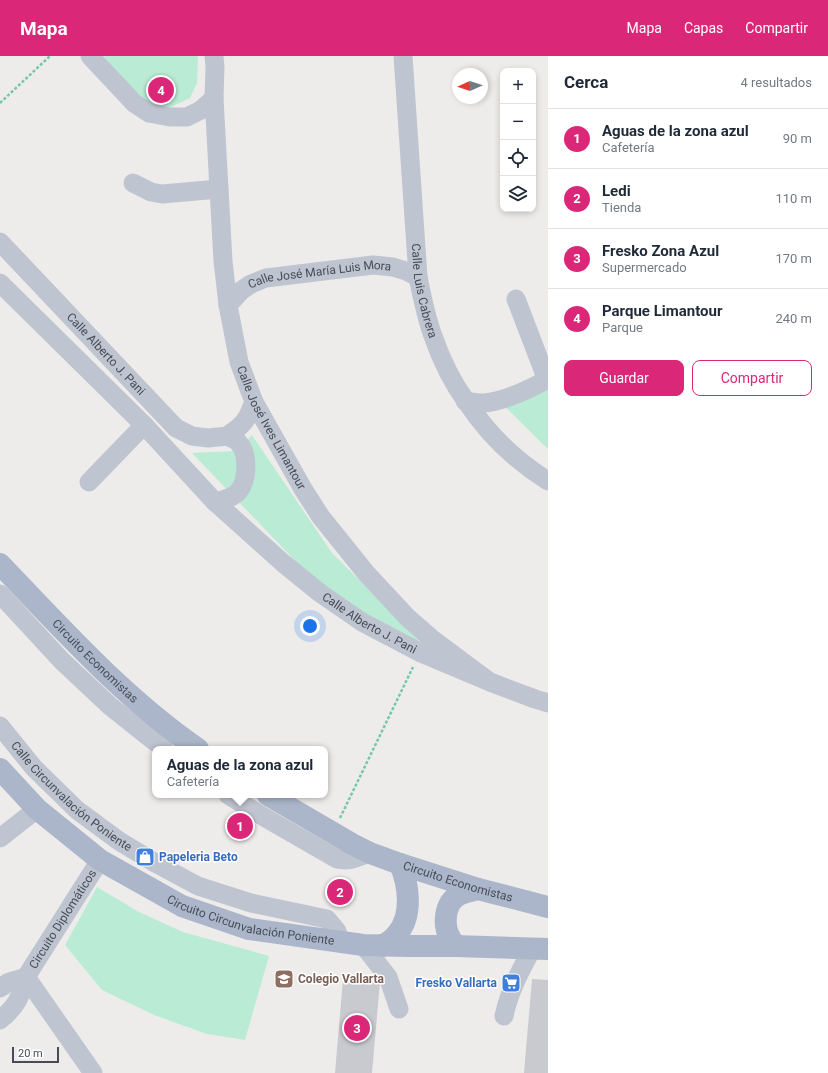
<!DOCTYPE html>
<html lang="es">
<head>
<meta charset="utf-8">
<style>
  body { margin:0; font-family:Roboto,sans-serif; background:#f2f2f3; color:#1f2937 }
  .controls { position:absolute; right:12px; top:12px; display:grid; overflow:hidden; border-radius:8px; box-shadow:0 2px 6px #0003 }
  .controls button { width:36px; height:36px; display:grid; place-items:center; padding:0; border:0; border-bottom:1px solid #e0e1e3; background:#fff; color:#1f2937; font:20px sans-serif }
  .compass { position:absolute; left:452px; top:12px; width:36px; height:36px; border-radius:50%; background:#fff; box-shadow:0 2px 6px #0003; rotate:267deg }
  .scale { position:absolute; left:12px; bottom:10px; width:47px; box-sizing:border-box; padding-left:4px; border:2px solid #454c57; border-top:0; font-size:11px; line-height:14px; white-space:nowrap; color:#454c57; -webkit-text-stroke:3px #fff; paint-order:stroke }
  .you { position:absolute; left:310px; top:570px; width:14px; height:14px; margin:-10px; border:3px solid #fff; border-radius:50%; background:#1a73e8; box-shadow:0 0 0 6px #1a73e833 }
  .badge { display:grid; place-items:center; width:26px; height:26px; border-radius:50%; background:#db2777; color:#fff; font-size:13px; font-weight:700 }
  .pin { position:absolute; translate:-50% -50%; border:2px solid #fff; box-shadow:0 1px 4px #0006 }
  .popup { position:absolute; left:152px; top:690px; width:176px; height:52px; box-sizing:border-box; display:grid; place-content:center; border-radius:8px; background:#fff; filter:drop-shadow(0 1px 3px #0005); font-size:13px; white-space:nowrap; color:#747a83 }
  .popup b { font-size:15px; color:#1f2937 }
  .popup::after { content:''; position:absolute; left:50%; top:100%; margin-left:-8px; border:8px solid transparent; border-top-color:#fff }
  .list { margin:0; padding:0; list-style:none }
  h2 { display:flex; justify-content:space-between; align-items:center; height:52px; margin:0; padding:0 16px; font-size:17px }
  h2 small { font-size:13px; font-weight:400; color:#747a83 }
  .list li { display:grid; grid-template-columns:26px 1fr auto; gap:12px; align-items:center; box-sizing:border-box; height:60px; padding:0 16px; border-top:1px solid #e0e1e3 }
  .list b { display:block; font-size:15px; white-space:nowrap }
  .list p { margin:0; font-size:13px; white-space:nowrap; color:#747a83 }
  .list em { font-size:13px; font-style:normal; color:#747a83 }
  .actions { display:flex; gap:8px; padding:12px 16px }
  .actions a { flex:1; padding:9px 0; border:1px solid #db2777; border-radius:8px; text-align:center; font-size:14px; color:#db2777 }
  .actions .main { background:#db2777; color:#fff }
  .icon { flex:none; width:22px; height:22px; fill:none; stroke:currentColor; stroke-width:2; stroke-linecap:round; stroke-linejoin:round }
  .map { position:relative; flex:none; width:548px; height:1017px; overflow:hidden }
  header { display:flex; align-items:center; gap:24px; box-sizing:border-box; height:56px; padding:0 20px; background:#db2777; color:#fff }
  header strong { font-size:19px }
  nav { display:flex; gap:22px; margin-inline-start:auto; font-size:14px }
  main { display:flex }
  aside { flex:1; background:#fff }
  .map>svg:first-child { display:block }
</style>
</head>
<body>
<header>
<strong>Mapa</strong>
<nav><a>Mapa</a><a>Capas</a><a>Compartir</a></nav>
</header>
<main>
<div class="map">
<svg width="548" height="1017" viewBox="0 0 548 1017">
  <rect width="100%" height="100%" fill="#eeeceb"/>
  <path fill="#baebd4" d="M 104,0 L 198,0 L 197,27 L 190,42 L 165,54 L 140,50 Z
    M 548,324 L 548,393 L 500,346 Z
    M 252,379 L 332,497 L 428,592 L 359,556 L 303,513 L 192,397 L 237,395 Z
    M 97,831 L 139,856 L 183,876 L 269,900 L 245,984 L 207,978 L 154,959 L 102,934 L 65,889 Z"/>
  <path fill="#c9c9d0" d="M 343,923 L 380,926 L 372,1017 L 335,1017 Z
    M 532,923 L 548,924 L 548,1017 L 524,1017 Z"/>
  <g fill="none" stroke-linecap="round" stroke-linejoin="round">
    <path stroke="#74c7aa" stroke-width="2.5" stroke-dasharray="3 2" stroke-linecap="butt" d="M 0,47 L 50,0
      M 340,762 L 413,611
      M 332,846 L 340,821"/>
    <g stroke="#bfc5d0" stroke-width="19">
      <path d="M 90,0 L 134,47 L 149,57 L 170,61 L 187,61 L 201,54 L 214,42"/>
      <path id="s1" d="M 214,0 L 215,11 L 214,42 L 219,133 L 223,205 L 228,249 L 239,306 L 254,346 L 303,433 L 321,461 L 366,517 L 408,562 L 431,582 L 490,626"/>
      <path id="s2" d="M 403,0 L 418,221 C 422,241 426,261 433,280 C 441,303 452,326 466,345 C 487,377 516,405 548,425"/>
      <path d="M 133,127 L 151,136 L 162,138 L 219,133"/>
      <path id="s3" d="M 0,186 L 176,372 L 192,380 L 208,382 L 227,380 L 238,372 L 244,366 L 248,360 L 254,346"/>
      <path id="s4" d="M 0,227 L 144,369 L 215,446 L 283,507 L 320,537 L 362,566 L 421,597 L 490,626 L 535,643 L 548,647"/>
      <path d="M 516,243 L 547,324"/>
      <path id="s5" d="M 228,249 L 242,234 L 251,228 L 266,222 L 373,209 L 393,211 L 406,215 L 418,221"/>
      <path d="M 465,345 C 472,346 478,347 484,347 C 505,345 530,333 548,323"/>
      <path d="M 89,426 L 144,369"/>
      <path d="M 215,446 C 223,444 232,442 238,436 C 248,425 249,397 238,386 C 235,383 230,382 227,380"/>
      <path d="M 0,538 L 62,605 L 110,650 L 164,693"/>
      <path id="s6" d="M 0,670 L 34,712 L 77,754 L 119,785 L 157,808 L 198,830 L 251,847 L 327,863 L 337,875 L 340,886"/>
      <path d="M 228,739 L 264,761 L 337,803 C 350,806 358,801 370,797"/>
      <path d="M 0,782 L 37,753"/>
      <path d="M 363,889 L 388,921 L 399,953"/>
      <path d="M 26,921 L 93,1017"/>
      <path d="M 0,932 L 9,926 L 26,921"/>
      <path d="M 504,960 C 509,936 520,915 532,893"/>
      <path id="s7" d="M 0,964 C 17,950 20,942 26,921 L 100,804"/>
    </g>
    <g stroke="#acb6ca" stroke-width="22">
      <path id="s8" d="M 0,508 C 62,573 124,642 198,693"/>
      <path id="s9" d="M 0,713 L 37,753 L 100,804 L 182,850 L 249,873 L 363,889 L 408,890 L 456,890 L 548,893"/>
      <path id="s10" d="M 268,739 L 352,788 L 370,797 L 400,808 L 478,833 L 548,851"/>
      <path d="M 382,890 C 388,886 393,884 397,878 C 413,860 409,829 400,808"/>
      <path d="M 456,890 C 453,887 451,884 449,880 C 443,867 445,848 457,840 C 463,836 471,835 478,833"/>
    </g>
  </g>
  <defs>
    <symbol id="shop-square" viewBox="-11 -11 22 22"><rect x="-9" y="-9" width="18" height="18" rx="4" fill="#3f7fe0" stroke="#fff"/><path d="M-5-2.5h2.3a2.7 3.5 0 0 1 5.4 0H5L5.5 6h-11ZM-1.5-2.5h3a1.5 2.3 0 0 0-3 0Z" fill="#fff"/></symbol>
    <symbol id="school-square" viewBox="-11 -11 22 22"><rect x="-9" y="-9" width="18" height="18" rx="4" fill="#8d6e63" stroke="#fff"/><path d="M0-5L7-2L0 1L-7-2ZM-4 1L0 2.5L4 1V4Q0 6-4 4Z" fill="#fff"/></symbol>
    <symbol id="supermarket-square" viewBox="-11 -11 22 22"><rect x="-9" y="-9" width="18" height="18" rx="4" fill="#3f7fe0" stroke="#fff"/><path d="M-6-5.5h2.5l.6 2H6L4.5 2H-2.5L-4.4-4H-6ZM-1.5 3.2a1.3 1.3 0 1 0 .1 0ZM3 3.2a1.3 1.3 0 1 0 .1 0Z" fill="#fff"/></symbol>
  </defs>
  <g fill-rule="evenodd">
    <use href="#shop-square" x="134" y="790" width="22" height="22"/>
    <use href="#school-square" x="273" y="912" width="22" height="22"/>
    <use href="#supermarket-square" x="500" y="916" width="22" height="22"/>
  </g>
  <g text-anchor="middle" stroke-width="3" stroke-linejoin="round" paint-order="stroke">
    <g font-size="12" fill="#454c57" stroke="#fff">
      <text dy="4" stroke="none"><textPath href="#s5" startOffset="101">Calle José María Luis Mora</textPath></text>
      <text dy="4" stroke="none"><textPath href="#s2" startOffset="236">Calle Luis Cabrera</textPath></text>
      <text dy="4" stroke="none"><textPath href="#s3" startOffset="154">Calle Alberto J. Pani</textPath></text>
      <text dy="4" stroke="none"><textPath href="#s1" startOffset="381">Calle José Ives Limantour</textPath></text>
      <text dy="4" stroke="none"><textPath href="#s4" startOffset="504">Calle Alberto J. Pani</textPath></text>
      <text dy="4" stroke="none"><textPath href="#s8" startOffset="136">Circuito Economistas</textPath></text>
      <text dy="4" stroke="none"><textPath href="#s6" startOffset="101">Calle Circunvalación Poniente</textPath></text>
      <text dy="4" stroke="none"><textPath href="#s10" startOffset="210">Circuito Economistas</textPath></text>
      <text dy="4" stroke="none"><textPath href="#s7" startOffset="120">Circuito Diplomáticos</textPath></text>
      <text dy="4" stroke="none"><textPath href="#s9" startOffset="300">Circuito Circunvalación Poniente</textPath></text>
    </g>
    <g font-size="12" font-weight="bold" fill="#366cbe" stroke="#fff" text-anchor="start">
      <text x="159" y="805">Papeleria Beto</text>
      <text x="497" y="931" text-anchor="end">Fresko Vallarta</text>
    </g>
    <g font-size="12" font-weight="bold" fill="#785e54" stroke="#fff" text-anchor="start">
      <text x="298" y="927">Colegio Vallarta</text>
    </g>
  </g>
</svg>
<div class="controls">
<button>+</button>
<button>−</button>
<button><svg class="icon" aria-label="locate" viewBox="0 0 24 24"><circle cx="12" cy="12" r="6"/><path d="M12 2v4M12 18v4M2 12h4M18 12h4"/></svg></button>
<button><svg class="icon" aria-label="layers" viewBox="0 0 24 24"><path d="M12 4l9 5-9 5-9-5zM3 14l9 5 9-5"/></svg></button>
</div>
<svg class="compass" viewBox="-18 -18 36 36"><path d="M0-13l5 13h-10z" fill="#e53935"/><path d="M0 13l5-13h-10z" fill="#747a83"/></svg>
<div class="scale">20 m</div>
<div class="you"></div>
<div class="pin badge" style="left:240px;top:770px">1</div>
<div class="popup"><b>Aguas de la zona azul</b>Cafetería</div>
<div class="pin badge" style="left:340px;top:836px">2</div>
<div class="pin badge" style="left:357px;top:972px">3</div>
<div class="pin badge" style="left:161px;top:34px">4</div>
</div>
<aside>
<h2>Cerca<small>4 resultados</small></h2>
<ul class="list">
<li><span class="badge">1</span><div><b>Aguas de la zona azul</b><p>Cafetería</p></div><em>90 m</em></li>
<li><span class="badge">2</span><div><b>Ledi</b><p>Tienda</p></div><em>110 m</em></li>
<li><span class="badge">3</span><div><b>Fresko Zona Azul</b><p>Supermercado</p></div><em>170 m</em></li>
<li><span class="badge">4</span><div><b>Parque Limantour</b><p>Parque</p></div><em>240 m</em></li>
</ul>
<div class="actions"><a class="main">Guardar</a><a>Compartir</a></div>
</aside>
</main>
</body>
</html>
